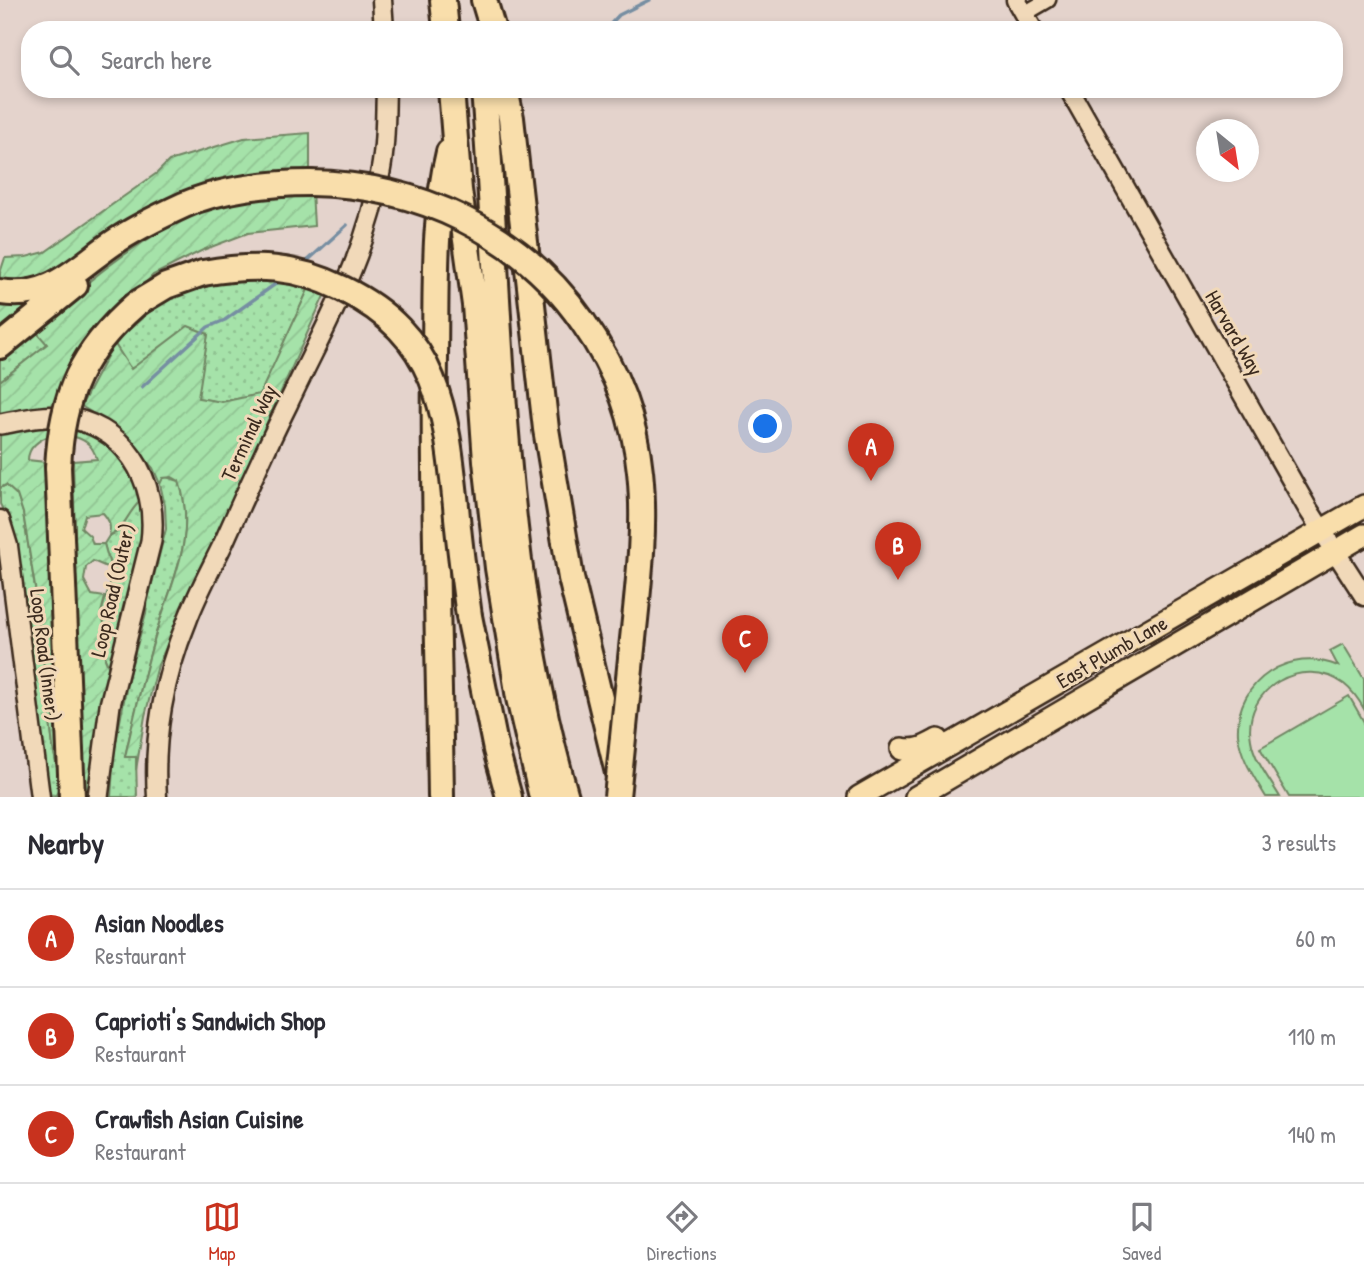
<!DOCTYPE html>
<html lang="en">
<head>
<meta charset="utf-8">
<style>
  body { margin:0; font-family:"Patrick Hand",sans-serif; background:#f2f2f3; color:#2b2b33 }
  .compass { position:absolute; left:1196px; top:119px; width:63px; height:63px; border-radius:50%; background:#fff; box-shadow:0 4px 10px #0003; rotate:150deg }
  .you { position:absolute; left:766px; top:427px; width:24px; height:24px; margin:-18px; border:5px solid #fff; border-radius:50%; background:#1a73e8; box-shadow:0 0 0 10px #1a73e833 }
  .badge { display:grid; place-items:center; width:46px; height:46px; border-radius:50%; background:#c8321e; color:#fff; font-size:23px; font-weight:700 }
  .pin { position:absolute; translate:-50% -58px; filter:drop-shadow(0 2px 4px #0008) }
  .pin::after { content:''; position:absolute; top:37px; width:24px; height:21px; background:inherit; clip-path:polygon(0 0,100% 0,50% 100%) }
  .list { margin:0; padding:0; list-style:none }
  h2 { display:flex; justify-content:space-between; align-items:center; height:91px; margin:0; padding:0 28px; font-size:30px }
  h2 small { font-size:23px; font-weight:400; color:#7c7c81 }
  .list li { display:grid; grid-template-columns:46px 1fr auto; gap:21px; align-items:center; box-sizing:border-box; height:98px; padding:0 28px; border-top:2px solid #e1e1e2 }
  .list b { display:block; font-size:26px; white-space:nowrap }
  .list p { margin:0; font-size:23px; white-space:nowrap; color:#7c7c81 }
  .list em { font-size:23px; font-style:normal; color:#7c7c81 }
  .icon { flex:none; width:38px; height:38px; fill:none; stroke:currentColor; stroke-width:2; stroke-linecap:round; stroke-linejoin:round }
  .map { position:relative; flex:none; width:1364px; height:797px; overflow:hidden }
  .search { position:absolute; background:#fff; box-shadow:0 4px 10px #0003; left:21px; right:21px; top:21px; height:77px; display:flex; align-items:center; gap:18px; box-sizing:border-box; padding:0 24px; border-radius:28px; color:#7c7c81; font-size:26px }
  .sheet { height:385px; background:#fff }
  nav { display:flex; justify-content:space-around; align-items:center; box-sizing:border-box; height:98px; border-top:2px solid #e1e1e2; background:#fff; font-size:19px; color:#7c7c81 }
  nav a { display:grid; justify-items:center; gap:4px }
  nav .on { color:#c8321e }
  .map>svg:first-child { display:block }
</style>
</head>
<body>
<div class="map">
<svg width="1364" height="797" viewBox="0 0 1364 797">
  <defs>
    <pattern id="grass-dots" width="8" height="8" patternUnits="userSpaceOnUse" patternTransform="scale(1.75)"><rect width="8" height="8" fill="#a5e2a9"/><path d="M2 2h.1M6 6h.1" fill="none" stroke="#8fc291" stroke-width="1.8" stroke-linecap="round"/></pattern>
    <pattern id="garden-furrows" width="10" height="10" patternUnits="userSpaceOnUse" patternTransform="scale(1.75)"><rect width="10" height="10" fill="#a5e2a9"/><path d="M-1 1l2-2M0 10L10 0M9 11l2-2" fill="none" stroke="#8fc291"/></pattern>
  </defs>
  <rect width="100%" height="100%" fill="#e4d3cc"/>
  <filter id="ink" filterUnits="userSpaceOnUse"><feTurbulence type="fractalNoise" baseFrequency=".0143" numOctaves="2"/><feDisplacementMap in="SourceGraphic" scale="14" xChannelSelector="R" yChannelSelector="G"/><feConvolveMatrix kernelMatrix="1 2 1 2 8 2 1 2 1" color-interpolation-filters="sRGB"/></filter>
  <g filter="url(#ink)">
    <path fill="url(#grass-dots)" stroke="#708664" stroke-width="2" d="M 236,275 L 312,281 L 261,394 L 222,402 L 197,398 L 208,334 L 130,369 L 114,343 L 156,306 L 193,286 Z
      M 34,329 L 48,344 L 0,381 L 0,358 Z
      M 166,477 L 179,481 C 198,538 170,584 155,636 C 143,676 134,716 125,756 L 136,757 L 137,797 L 111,797 L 114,753 L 129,674 L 146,614 L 148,599 L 166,529 L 165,506 L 160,484 L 161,480 Z
      M 6,485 L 17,495 L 23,513 L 35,587 L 53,747 L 60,784 L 56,795 L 46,797 L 11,526 L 0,504 L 0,488 Z
      M 140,501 L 143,501 L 145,529 L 111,666 L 108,666 L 105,659 L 106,630 L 101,613 L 111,581 L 111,569 L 104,544 L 109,536 L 121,530 L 129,512 Z"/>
    <path fill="url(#garden-furrows)" stroke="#708664" stroke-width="2" d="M 310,133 L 310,172 L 237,179 L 60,275 L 0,285 L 0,273 L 5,258 L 26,257 L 45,252 L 157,173 L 169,161 L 244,138 Z
      M 312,190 L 314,226 L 248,233 L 203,250 L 153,275 L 112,318 L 60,407 L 40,407 L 0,416 L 0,381 L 47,344 L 34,329 C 88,280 147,230 216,206 C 242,197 284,194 312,190 Z
      M 312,281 L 328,287 L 158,665 L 145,716 L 136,770 L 136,757 L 125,757 C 134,717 143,676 155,637 C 170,584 198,538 179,481 L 172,477 L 163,478 L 160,484 L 153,468 L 119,429 L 81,406 L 114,343 L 131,369 L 188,326 L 208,334 L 198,398 L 222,402 L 260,394 Z
      M 53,292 L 0,338 L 0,299 Z
      M 57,424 L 54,434 C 42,438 28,445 28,460 L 54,463 L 68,797 L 53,797 L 57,795 L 60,784 L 53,747 L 35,587 L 23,513 L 17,495 L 6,485 L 0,488 L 0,432 Z
      M 75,428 L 101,437 L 128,463 L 143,501 L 140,501 C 126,515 126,527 109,536 C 111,526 110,521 103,513 L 85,515 L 81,528 L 90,536 L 93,544 L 104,544 L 111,569 L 93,561 L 86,567 L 84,580 L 92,595 L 105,597 L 101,613 L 106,630 L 105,659 L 108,666 L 111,666 L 91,797 L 82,797 L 73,461 L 97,459 C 92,446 88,441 75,437 Z"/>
    <path fill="#a5e2a9" stroke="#708664" stroke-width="2" d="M 1343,644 L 1364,679 L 1364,709 C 1359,700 1353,691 1344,684 C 1303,654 1242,688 1251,740 C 1254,760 1270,780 1280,797 L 1266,797 C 1254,777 1240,757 1238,734 C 1235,680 1291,646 1338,666 L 1330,651 Z
      M 1349,696 L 1364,722 L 1364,797 L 1289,797 L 1260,748 Z"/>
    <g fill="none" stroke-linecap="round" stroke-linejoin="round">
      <path stroke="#768ea2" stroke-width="3.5" d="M 605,30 L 619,15 L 649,0
        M 304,264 L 347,225
        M 142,387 L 208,327 L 225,320 L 281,280"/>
      <defs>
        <path id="minor" d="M 1024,14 L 1048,0"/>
        <path id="tertiary" d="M 382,0 L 384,30
          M 1016,0 L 1033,30
          M 1069,89 L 1308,509 L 1364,596
          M 0,520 L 8,546 L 40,797
          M 157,797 C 153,738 164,676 187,621 C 197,594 211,569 223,544 C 244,497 265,450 288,404 C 325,326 367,256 381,169 C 386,142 385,116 386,89"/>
        <path id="secondary" d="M 0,424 C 19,421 40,415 60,417 C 124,422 159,481 151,541 L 110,705 L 98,797"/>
        <path id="primary" d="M 902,749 C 917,752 925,747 938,740
          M 859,797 L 1364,506
          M 916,797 L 1364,535"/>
        <path id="motorway" d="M 443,0 L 446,30
          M 484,0 L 493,30
          M 451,89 L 459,190 L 475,305 L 486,461 L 498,568 L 519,698 L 542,797
          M 484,89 C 502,325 500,568 566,797
          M 505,89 L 511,118 L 546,429 L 571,578 L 618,773
          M 0,292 C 51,300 75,269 113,243 C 135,228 160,216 184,205 C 219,189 272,183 310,183
          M 136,304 L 166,286 L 203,273
          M 583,322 C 661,433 644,531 631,658
          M 0,346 L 75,285
          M 58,467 L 72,797
          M 469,616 L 496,750 L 509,797
          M 441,797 C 439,650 433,504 435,358 C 436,291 433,217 449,152"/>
      </defs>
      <use href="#minor" stroke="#3b2a1e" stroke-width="19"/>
      <use href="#tertiary" stroke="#3b2a1e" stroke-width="23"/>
      <use href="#secondary" stroke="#3b2a1e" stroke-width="24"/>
      <use href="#primary" stroke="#3b2a1e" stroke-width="26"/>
      <use href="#motorway" stroke="#3b2a1e" stroke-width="30"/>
      <use href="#minor" stroke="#f1d9b9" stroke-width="14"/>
      <use href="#tertiary" stroke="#f1d9b9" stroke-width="18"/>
      <use href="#secondary" stroke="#f1d9b9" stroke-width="19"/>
      <use href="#primary" stroke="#f9deab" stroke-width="21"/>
      <use href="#motorway" stroke="#f9deab" stroke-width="24"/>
      <defs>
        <path id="motorway-bridge" d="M 310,183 C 417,184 521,232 583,322
          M 203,273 C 255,264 295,265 343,289 C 439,336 446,410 456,506 C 459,543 464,579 469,616
          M 58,467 C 62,394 81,352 136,304
          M 617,797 L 631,658"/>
      </defs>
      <use href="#motorway-bridge" stroke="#3b2a1e" stroke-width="30" stroke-linecap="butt"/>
      <use href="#motorway-bridge" stroke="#f9deab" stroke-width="24"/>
    </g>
  </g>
  <g text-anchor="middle" stroke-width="6" stroke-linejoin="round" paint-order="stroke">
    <g font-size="21" fill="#3b2a1e" stroke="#f1d9b9">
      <text transform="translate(1234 333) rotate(60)" y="7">Harvard Way</text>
      <text transform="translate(249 433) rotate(-65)" y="7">Terminal Way</text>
      <text transform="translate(113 590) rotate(-77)" y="7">Loop Road (Outer)</text>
      <text transform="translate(1112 652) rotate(-30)" y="7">East Plumb Lane</text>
      <text transform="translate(45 655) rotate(83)" y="7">Loop Road (Inner)</text>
    </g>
  </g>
</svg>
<svg class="compass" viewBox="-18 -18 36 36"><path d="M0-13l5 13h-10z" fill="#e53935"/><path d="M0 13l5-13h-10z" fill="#7c7c81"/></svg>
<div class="you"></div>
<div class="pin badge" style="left:871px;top:481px">A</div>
<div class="pin badge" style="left:898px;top:580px">B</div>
<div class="pin badge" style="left:745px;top:673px">C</div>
<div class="search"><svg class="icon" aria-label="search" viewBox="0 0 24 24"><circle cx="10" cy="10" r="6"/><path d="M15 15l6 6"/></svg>Search here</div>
</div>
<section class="sheet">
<h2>Nearby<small>3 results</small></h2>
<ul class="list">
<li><span class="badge">A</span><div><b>Asian Noodles</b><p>Restaurant</p></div><em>60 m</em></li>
<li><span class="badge">B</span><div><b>Caprioti's Sandwich Shop</b><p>Restaurant</p></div><em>110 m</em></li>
<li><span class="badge">C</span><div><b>Crawfish Asian Cuisine</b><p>Restaurant</p></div><em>140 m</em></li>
</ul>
</section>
<nav>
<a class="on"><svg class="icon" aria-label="map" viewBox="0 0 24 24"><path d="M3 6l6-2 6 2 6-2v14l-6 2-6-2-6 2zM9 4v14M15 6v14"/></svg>Map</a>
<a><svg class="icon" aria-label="directions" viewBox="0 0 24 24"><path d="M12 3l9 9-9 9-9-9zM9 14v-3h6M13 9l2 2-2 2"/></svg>Directions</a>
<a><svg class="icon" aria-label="saved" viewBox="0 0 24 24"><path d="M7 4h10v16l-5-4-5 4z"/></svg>Saved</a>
</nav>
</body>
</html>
